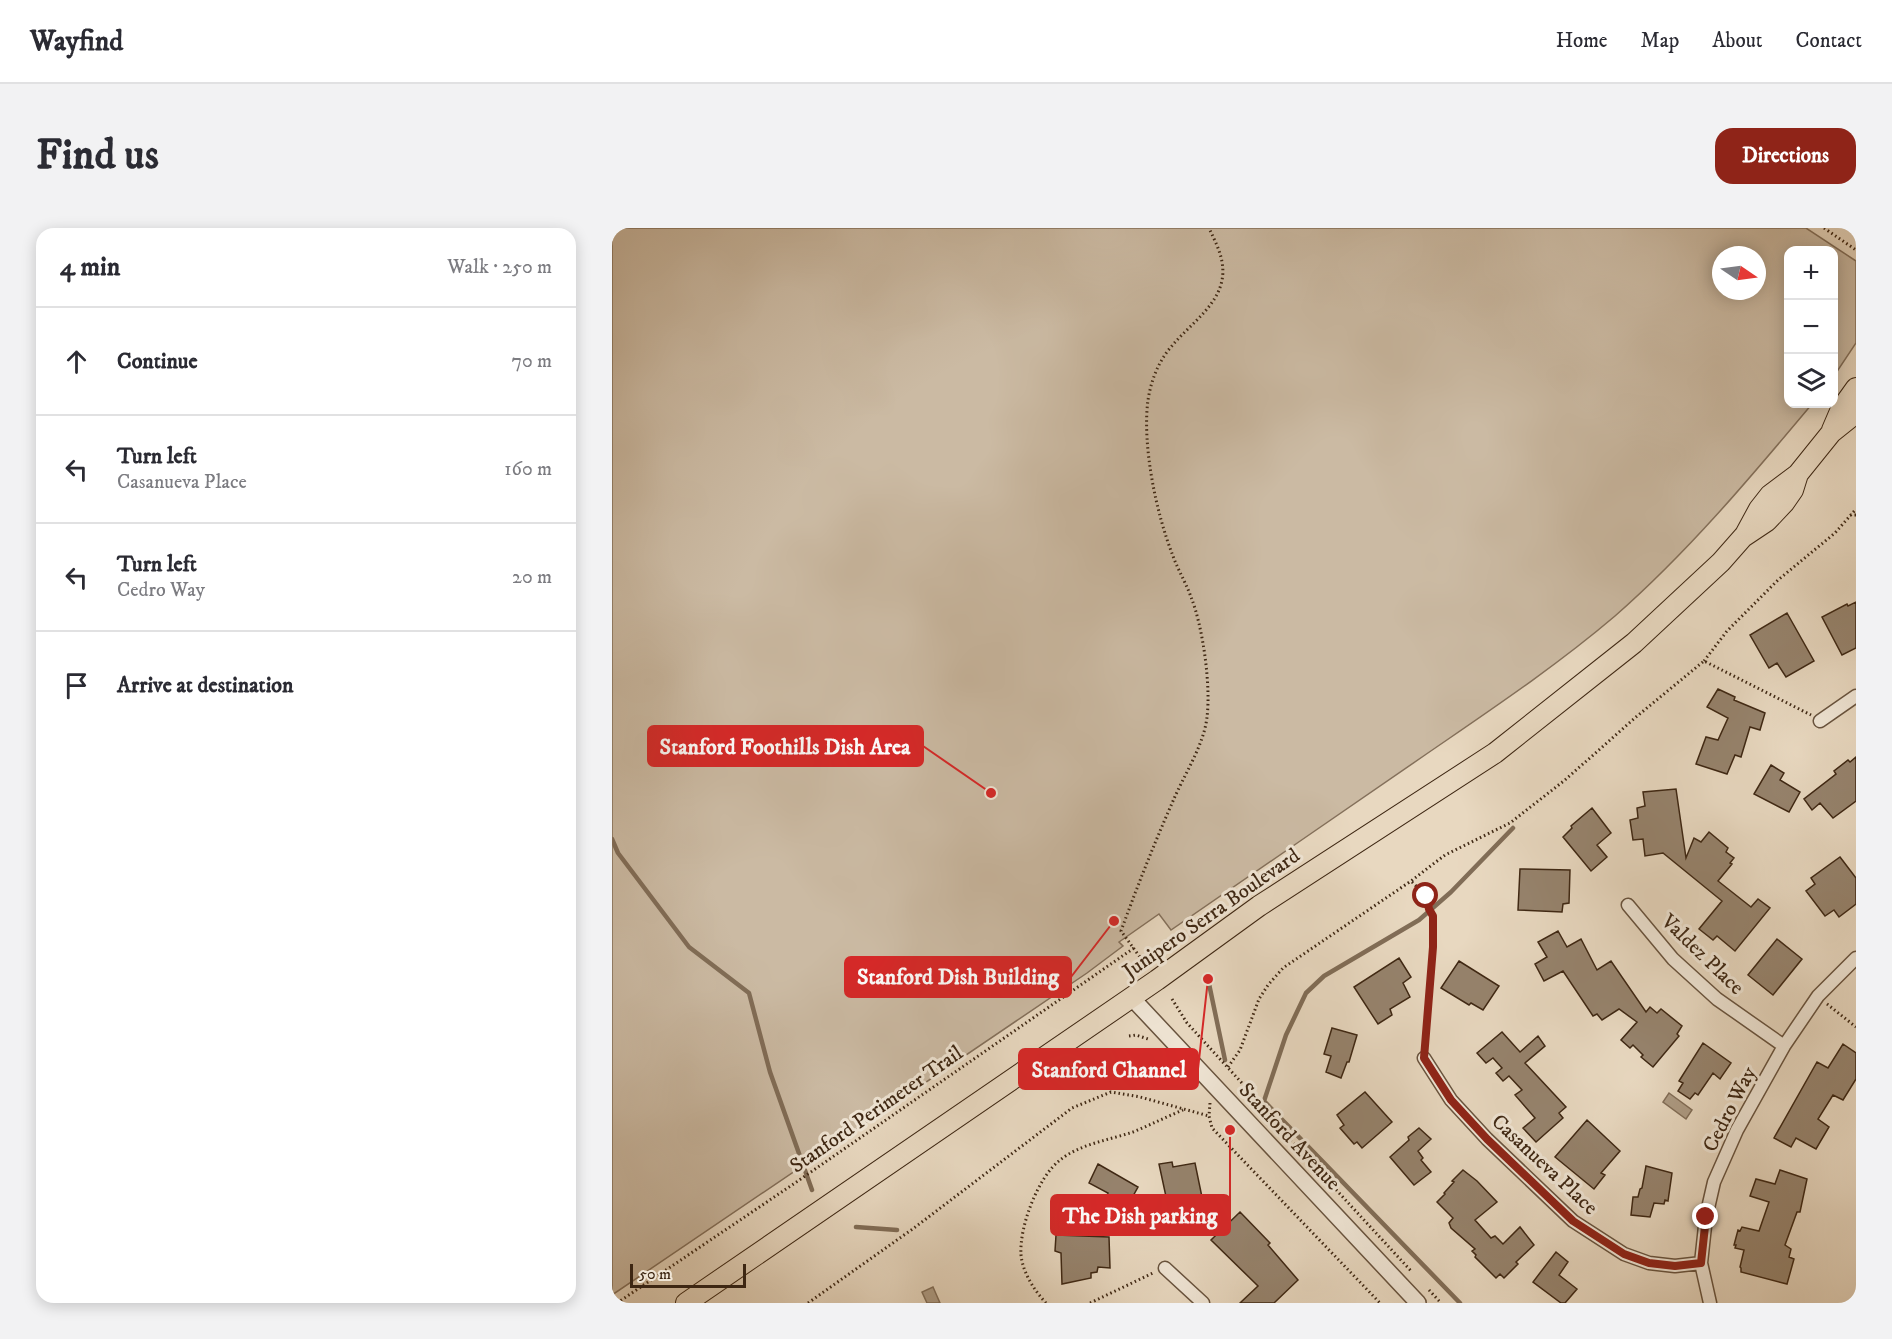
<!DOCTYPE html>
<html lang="en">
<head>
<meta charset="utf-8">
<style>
  body { margin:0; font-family:"IM FELL DW Pica",serif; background:#f2f2f3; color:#2b2b33 }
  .controls { position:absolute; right:18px; top:18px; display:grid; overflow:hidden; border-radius:12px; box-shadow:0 3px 15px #0003 }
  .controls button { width:54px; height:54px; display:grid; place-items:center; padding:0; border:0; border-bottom:2px solid #e1e1e2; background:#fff; color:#2b2b33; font:30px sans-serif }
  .compass { position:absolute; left:1100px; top:18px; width:54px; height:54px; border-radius:50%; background:#fff; box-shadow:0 3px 15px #0003; rotate:103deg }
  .scale { position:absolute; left:18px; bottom:15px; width:116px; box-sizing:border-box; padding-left:6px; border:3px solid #3e2713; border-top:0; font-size:16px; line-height:21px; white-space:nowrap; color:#3e2713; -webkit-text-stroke:4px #f0e6d6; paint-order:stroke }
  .stop { position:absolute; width:18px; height:18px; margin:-14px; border:4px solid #8f2418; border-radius:50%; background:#fff }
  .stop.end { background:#8f2418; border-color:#fff; box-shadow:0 2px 6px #0008 }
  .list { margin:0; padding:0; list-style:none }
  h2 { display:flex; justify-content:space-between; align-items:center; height:78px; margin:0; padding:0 24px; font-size:26px }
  h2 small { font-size:20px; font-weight:400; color:#7c7c81 }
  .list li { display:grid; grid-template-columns:39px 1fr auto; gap:18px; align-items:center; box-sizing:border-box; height:108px; padding:0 24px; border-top:2px solid #e1e1e2 }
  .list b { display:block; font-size:22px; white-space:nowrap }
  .list p { margin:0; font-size:20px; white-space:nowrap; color:#7c7c81 }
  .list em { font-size:20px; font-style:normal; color:#7c7c81 }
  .icon { flex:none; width:33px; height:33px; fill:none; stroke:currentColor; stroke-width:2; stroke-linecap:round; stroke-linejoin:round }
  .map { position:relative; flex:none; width:1244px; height:1075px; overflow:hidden; border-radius:18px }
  header { display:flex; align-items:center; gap:36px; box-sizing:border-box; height:84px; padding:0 30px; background:#fff; border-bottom:2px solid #e1e1e2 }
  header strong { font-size:28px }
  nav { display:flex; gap:33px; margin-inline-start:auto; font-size:21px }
  .intro { display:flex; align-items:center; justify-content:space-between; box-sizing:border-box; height:144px; padding:0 36px }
  h1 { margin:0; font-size:42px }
  .button { padding:15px 27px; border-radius:18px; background:#8f2418; color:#fff; font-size:21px; font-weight:700 }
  main { display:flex; gap:36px; padding:0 36px }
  aside { flex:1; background:#fff; border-radius:18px; box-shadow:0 3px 15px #0003 }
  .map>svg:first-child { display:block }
</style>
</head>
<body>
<header>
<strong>Wayfind</strong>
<nav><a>Home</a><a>Map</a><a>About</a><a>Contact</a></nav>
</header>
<div class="intro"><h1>Find us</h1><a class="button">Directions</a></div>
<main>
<aside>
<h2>4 min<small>Walk · 250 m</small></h2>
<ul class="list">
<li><svg class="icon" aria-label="ahead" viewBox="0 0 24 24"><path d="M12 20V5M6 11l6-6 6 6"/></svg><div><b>Continue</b></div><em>70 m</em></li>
<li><svg class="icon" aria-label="left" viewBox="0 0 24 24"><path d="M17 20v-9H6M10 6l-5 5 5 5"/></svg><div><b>Turn left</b><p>Casanueva Place</p></div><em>160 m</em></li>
<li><svg class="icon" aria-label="left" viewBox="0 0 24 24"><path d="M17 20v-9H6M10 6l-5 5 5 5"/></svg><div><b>Turn left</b><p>Cedro Way</p></div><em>20 m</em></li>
<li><svg class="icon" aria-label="arrive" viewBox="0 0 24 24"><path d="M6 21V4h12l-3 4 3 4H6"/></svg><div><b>Arrive at destination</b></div></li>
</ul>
</aside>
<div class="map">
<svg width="1244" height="1075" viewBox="0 0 1244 1075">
  <rect width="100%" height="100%" fill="#e8d8c0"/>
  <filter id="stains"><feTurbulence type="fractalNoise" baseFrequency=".00333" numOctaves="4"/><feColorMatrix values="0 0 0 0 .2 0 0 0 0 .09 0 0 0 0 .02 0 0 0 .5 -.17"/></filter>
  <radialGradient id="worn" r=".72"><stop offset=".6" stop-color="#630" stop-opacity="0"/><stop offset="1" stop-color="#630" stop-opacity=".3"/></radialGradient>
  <path fill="#cbbaa3" stroke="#84705b" stroke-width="1.5" fill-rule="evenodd" d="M 0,0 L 1194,0 L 1244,33 L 1244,115 L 1222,148 L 1222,22 L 1176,22 L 1176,176 L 1200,176 C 1138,250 1076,324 1003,388 C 943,439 877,483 813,527 C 728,585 644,644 559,702 L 547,686 L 507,714 L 511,718 L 475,745 L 0,1067 ZM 1109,27 L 1145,27 L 1145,63 L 1109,63 Z"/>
  <path fill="#ae9c85" stroke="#816d57" stroke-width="1.5" d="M 1057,865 L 1080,882 L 1074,891 L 1051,874 Z
    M 321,1059 L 328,1075 L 315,1075 L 310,1064 Z"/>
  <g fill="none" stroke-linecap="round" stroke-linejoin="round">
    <path stroke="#816d57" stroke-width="4.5" d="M 0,611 L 6,625 L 77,719 L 137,765 L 158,844 L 200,962
      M 596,751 L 613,832
      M 244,999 L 285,1002
      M 848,1075 L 652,873 L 674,807 L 694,765 L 712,748 L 807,692 L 839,664 L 901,600"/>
  </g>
  <path fill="#96836d" stroke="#3e2713" stroke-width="1.5" d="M 1244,374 L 1244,420 L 1230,427 L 1210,389 L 1235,376 L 1236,378 Z
    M 1175,385 L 1202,433 L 1174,449 L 1165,435 L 1157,440 L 1138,407 Z
    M 1106,461 L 1123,469 L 1122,472 L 1153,485 L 1148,502 L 1138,499 L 1129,529 L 1123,527 L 1115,546 L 1084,536 L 1094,509 L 1106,512 L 1116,490 L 1095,479 Z
    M 1244,529 L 1244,573 L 1221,590 L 1208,575 L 1200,582 L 1192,571 L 1224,546 L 1222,543 L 1236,532 L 1238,534 Z
    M 1159,537 L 1172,545 L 1168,552 L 1188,564 L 1177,584 L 1142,566 Z
    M 1064,561 L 1074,630 L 1082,610 L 1089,614 L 1097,604 L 1116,620 L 1114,624 L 1122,630 L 1118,635 L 1120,636 L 1106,653 L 1139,679 L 1146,671 L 1158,680 L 1123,723 L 1105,708 L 1101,712 L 1087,701 L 1110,673 L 1051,625 L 1033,628 L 1031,611 L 1021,612 L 1018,592 L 1026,590 L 1025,580 L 1033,578 L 1031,564 Z
    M 980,580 L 999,605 L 985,617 L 995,629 L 979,643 L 951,609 L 960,600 L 959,598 Z
    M 1228,629 L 1244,650 L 1244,676 L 1227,689 L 1222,682 L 1213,688 L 1194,663 L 1203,656 L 1199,650 Z
    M 908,641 L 958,642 L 957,675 L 951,676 L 950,684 L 906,682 Z
    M 946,703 L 955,719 L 969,711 L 985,742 L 999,733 L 1034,784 L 1038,779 L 1045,785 L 1049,781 L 1070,798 L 1065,806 L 1067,808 L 1041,839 L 1029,829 L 1031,827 L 1021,817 L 1018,820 L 1009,812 L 1025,794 L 1007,781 L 990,792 L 985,786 L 981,788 L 951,743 L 932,753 L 923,736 L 935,729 L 926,714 Z
    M 1165,711 L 1190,731 L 1161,767 L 1136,747 Z
    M 787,730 L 799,749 L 791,755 L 798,769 L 778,781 L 780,787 L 766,796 L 742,759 Z
    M 847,733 L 887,758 L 871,782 L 859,775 L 857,777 L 829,760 Z
    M 720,800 L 745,807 L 737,834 L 735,834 L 729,850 L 714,844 L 719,828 L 712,826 Z
    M 890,804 L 908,824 L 926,808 L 933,818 L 913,835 L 954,879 L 947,885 L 951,890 L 924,914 L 911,900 L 923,890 L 903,867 L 910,862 L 897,848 L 891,853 L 884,845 L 890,840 L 881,830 L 874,835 L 865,825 Z
    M 1091,815 L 1119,835 L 1108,851 L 1101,845 L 1086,867 L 1083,865 L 1078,871 L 1066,863 L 1071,855 L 1067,853 Z
    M 1231,816 L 1244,825 L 1244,851 L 1231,872 L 1221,867 L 1206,891 L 1217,899 L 1204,921 L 1184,910 L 1179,919 L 1162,910 L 1205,834 L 1216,840 Z
    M 753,864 L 780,894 L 750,920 L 745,914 L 742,916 L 728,900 L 732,897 L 725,887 Z
    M 975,892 L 1008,923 L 989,945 L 993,947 L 982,961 L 943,929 Z
    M 807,900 L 819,911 L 806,923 L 811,930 L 809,932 L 819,944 L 802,957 L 778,929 L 797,912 L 796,909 Z
    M 560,934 L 561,939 L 583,935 L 591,974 L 573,978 L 573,975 L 556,978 L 547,936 Z
    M 486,936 L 526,959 L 510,988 L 514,992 L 507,1004 L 482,990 L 496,965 L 477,955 Z
    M 1034,938 L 1060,945 L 1056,973 L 1053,972 L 1052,976 L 1042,975 L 1038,989 L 1019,987 L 1021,969 L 1026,969 L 1028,961 L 1030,960 Z
    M 851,942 L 865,953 L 885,974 L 863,992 L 879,1010 L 883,1008 L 891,1016 L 908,999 L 922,1017 L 904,1034 L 906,1036 L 892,1050 L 888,1046 L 884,1050 L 863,1029 L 864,1027 L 860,1023 L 863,1021 L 839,1000 L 837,995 L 841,990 L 825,974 L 833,966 L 832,965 L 842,954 L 840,953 Z
    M 1168,942 L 1195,951 L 1188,984 L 1185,984 L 1173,1017 L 1179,1021 L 1177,1029 L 1182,1031 L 1175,1056 L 1129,1044 L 1129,1040 L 1128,1039 L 1132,1022 L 1123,1020 L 1124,1017 L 1122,1017 L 1126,1002 L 1128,1003 L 1130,999 L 1147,1003 L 1157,974 L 1138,968 L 1144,951 L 1163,956 Z
    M 628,984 L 658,1015 L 656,1017 L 686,1052 L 662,1075 L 628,1075 L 646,1058 L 599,1012 Z
    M 444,1007 L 497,1009 L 498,1040 L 486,1039 L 485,1044 L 479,1045 L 479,1050 L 450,1056 L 449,1025 L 443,1023 Z
    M 944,1024 L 956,1034 L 947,1047 L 965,1061 L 953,1075 L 949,1075 L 921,1054 Z"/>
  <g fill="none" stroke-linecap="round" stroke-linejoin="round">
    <defs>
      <path id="minor" d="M 1208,493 L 1244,468
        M 1016,677 L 1061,731 L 1105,771 L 1172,818
        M 812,830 L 839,872 L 875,911 L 961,993 L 1012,1026 L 1037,1035 L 1063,1038 L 1089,1035
        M 553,1040 L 591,1075
        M 1098,1075 L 1089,1035 L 1094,989 L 1102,954 L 1125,902 L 1172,818 L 1206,768 L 1244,730"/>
      <path id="tertiary" d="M 519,769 L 806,1075"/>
      <path id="primary" d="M 1220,202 L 1229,181 L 1244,160
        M 1134,305 L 1147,281 L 1158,267 L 1186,246 L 1219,205 L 1244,185
        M 74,1075 L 545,752 L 647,678 L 883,525 L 1022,415 L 1109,334 L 1131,309 L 1155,293 L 1172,275 L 1181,262 L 1186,246"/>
    </defs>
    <use href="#minor" stroke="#68533e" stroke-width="15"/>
    <use href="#tertiary" stroke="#68533e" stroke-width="18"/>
    <use href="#primary" stroke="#3e2713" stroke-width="22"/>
    <path stroke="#3e2713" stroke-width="3" stroke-dasharray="1.5 3" stroke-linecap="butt" d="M 1212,0 L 1244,22
      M 1238,287 L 1244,287
      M 1092,433 L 1115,403 L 1166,352 L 1223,305 L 1244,281
      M 800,654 L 814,668 L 817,682 L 821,688 L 821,719 L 813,816
      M 533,736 L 509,703 C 525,659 542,616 561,573 C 572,547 592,517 595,489 C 599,458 591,399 579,369 C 574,355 566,342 561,328 C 544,285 530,217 536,172 C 539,153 546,134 559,119 C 580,93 617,72 610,34 C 608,22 602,11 597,0
      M 560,771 L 575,795 L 629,854 L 668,901 L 800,1044
      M 1215,776 L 1244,799
      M 517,808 L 524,807 L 536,811
      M 616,839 L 628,822 L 647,771 L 656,757 L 671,740 L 799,653 L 833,627 L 898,595 L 953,552 L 1024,489 L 1092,433 L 1199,487
      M 598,875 L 597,888 L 600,900 L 768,1075
      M 817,1062 L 829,1075
      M 5,1075 L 183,955 L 522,720
      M 196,1075 L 302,1000 L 460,880 L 499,864 L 528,869 L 597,888
      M 434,1075 C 422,1062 411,1045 409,1027 C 407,999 426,949 448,932 C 468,916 497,912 521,904 C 538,897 554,889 571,882
      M 478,1075 L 543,1044"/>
    <use href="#minor" stroke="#f0e6d6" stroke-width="12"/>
    <use href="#tertiary" stroke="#f0e6d6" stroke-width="15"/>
    <use href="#primary" stroke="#e8d8c0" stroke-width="20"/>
  </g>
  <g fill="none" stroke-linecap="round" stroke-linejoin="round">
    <path stroke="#8f2418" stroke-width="8" d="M 814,668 L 817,681 L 821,688 L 821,719 L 812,830 L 839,872 L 875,911 L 961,993 L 1012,1026 L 1037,1035 L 1063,1038 L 1089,1035 L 1094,989"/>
  </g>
  <g text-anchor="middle" stroke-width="6" stroke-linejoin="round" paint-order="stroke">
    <g font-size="21" fill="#3e2713" stroke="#f0e6d6">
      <text transform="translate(599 685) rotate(-35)" y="7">Junipero Serra Boulevard</text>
      <text transform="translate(1091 726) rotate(44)" y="7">Valdez Place</text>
      <text transform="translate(264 881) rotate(-35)" y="7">Stanford Perimeter Trail</text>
      <text transform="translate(1117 881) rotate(-63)" y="7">Cedro Way</text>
      <text transform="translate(678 908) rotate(47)" y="7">Stanford Avenue</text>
      <text transform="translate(933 936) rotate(43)" y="7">Casanueva Place</text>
    </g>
  </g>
  <path fill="none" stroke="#d62828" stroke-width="2" d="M379 565L311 518M502 693L459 749M596 751L586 841M618 902L618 987"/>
  <g fill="#d62828" stroke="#f0e6d6" stroke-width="2">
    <circle cx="379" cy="565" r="6"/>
    <circle cx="502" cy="693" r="6"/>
    <circle cx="596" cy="751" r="6"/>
    <circle cx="618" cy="902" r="6"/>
  </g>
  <g fill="#d62828" stroke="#d62828" stroke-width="2">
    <rect x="36" y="498" width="275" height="40" rx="6"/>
    <rect x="233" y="729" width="226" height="40" rx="6"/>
    <rect x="407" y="821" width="179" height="40" rx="6"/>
    <rect x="439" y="967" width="179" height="40" rx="6"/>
  </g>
  <g font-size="22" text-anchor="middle" font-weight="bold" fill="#fff">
    <text x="173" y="526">Stanford Foothills Dish Area</text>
    <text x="346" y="756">Stanford Dish Building</text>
    <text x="497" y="849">Stanford Channel</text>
    <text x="528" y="995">The Dish parking</text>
  </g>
  <rect width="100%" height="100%" filter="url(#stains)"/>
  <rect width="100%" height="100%" fill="url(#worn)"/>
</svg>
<div class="controls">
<button>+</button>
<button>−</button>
<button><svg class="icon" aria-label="layers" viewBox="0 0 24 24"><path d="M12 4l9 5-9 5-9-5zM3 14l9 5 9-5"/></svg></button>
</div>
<svg class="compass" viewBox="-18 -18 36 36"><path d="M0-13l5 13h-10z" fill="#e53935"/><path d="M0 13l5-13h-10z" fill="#7c7c81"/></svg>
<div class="scale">50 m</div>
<div class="stop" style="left:814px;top:668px"></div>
<div class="stop end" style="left:1094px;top:989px"></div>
</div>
</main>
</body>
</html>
